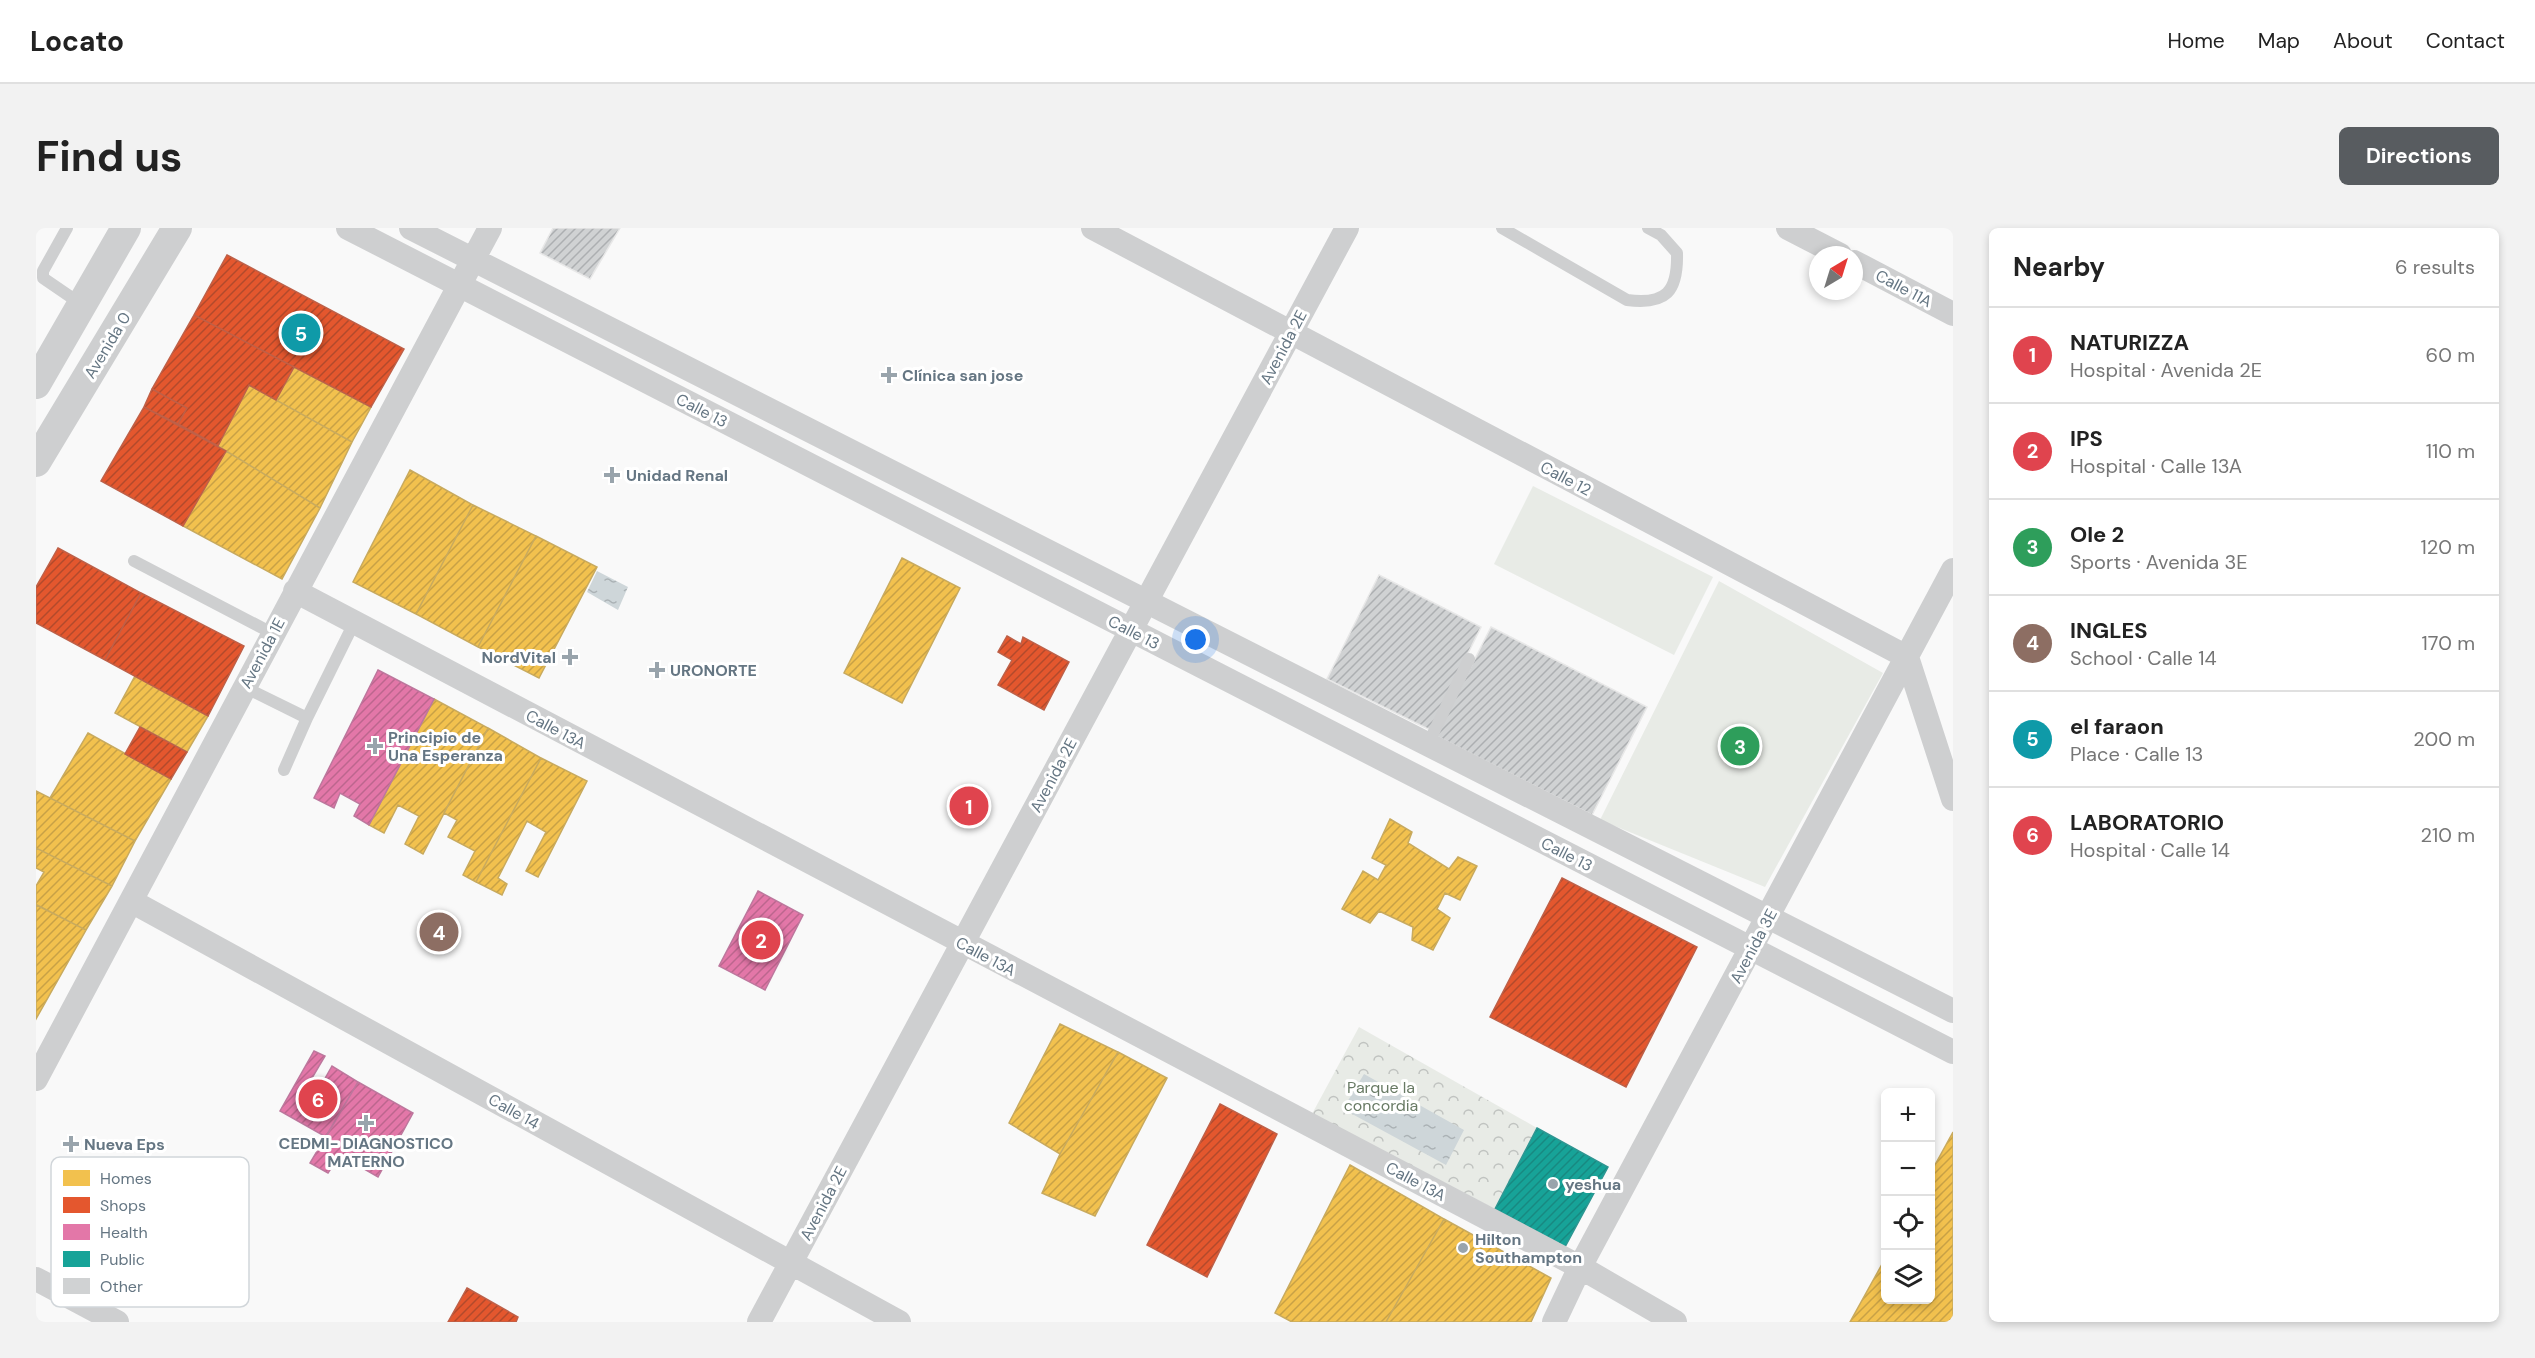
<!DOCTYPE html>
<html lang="en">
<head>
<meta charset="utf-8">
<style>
  body { margin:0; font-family:"DM Sans",sans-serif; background:#f2f2f2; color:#222 }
  .controls { position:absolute; right:18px; bottom:18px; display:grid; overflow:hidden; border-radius:9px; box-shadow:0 3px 9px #0003 }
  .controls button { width:54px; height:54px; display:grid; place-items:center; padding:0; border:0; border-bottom:2px solid #e0e0e0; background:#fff; color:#222; font:30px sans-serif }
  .compass { position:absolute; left:1773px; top:18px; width:54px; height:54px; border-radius:50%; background:#fff; box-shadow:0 3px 9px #0003; rotate:38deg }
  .you { position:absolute; left:1160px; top:412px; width:21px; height:21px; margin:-15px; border:4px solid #fff; border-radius:50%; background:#1a73e8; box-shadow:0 0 0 9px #1a73e833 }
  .badge { display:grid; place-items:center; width:39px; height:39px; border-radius:50%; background:#585c60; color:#fff; font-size:20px; font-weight:700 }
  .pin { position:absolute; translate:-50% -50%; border:3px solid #fff; box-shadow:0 2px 6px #0006 }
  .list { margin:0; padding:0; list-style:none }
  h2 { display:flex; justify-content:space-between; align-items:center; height:78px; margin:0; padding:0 24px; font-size:26px }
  h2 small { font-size:20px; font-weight:400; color:#767676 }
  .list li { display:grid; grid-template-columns:39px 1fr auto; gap:18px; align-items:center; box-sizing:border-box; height:96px; padding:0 24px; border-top:2px solid #e0e0e0 }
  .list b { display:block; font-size:22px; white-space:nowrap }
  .list p { margin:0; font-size:20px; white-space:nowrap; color:#767676 }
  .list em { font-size:20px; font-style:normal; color:#767676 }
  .icon { flex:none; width:33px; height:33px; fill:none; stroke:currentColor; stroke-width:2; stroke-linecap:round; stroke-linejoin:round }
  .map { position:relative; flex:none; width:1917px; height:1094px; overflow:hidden; border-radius:9px }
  header { display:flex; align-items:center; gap:36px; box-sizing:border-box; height:84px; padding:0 30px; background:#fff; border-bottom:2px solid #e0e0e0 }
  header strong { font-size:28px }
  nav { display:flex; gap:33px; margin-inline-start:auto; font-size:21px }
  .intro { display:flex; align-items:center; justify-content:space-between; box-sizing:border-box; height:144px; padding:0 36px }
  h1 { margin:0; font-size:42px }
  .button { padding:15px 27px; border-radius:9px; background:#585c60; color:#fff; font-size:21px; font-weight:700 }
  main { display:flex; gap:36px; padding:0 36px }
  aside { flex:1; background:#fff; border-radius:9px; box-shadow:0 3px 9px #0003 }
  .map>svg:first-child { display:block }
</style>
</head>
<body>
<header>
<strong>Locato</strong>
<nav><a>Home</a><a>Map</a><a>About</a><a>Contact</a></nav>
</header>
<div class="intro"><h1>Find us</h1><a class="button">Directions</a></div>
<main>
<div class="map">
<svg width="1917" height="1094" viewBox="0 0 1917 1094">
  <defs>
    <pattern id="forest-crowns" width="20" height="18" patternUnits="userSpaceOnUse" patternTransform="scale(1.5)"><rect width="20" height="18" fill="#e8ebe6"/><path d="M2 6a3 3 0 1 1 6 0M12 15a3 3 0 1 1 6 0" fill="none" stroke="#c0c3c0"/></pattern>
    <pattern id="water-ripples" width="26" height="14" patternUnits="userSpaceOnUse" patternTransform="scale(1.5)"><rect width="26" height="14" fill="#ced6d9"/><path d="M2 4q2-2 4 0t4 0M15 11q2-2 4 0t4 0" fill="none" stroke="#abb2b5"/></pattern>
    <pattern id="homes-hatch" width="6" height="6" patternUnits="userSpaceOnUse" patternTransform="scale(1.5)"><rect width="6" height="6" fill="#f2c14e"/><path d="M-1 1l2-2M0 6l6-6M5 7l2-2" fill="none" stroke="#c8a146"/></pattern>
    <pattern id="shops-hatch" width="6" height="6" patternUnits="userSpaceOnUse" patternTransform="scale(1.5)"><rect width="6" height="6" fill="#e4572e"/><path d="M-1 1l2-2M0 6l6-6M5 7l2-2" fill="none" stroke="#b24a2c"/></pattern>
    <pattern id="health-hatch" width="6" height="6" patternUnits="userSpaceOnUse" patternTransform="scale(1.5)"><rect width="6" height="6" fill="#e377a8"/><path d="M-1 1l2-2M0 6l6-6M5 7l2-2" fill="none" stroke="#bc668e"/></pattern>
    <pattern id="public-hatch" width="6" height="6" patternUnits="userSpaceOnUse" patternTransform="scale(1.5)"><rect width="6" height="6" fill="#17a398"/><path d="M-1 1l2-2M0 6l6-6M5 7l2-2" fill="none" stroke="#188981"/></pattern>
    <pattern id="building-hatch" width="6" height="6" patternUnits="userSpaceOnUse" patternTransform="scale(1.5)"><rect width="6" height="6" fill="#d0d2d3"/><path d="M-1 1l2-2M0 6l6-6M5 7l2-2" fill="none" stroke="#acafb1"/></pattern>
  </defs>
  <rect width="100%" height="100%" fill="#f9f9f9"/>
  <path fill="url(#forest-crowns)" d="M 1323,799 L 1501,900 L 1459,981 L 1276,886 Z"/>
  <path fill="#e8ebe6" d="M 1497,258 L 1677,349 L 1638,427 L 1458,336 Z
    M 1683,353 L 1847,445 L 1729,659 L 1564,592 Z"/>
  <path fill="url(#water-ripples)" d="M 561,343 L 592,359 L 582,382 L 551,364 Z
    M 1328,846 L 1428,902 L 1410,937 L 1307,881 Z"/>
  <path fill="url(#homes-hatch)" stroke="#c8aa5e" stroke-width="1.5" d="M 258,139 L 335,179 L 316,214 L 240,172 Z
    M 213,157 L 316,214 L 284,280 L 182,218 Z
    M 190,223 L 284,280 L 246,351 L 147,298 Z
    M 374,242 L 437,277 L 380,386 L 317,354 Z
    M 437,277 L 500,308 L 442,419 L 380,386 Z
    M 500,308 L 561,339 L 503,450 L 442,419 Z
    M 866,330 L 924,360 L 866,475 L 808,445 Z
    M 99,448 L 172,488 L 151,524 L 79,485 Z
    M 398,471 L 452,500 L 387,626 L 369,616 L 383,588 L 362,577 L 348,605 L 333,597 Z
    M 452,500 L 505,530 L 440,654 L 427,647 L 439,623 L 412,609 L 421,592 L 408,585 Z
    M 52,505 L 135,551 L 99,613 L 14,570 Z
    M 505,530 L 551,553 L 502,649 L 490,643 L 510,604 L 491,593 L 462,650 L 471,656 L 466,667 L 440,654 Z
    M 0,563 L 99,613 L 76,658 L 0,620 Z
    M 1354,591 L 1376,604 L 1372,615 L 1413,641 L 1422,629 L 1441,638 L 1424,672 L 1409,665 L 1401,681 L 1414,690 L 1397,722 L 1376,712 L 1377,699 L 1343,683 L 1334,695 L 1306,681 L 1327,643 L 1342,652 L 1350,637 L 1336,630 Z
    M 0,620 L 76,658 L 50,702 L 0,677 L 0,658 L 8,644 L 0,640 Z
    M 1,677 L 50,702 L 0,791 L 0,679 Z
    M 1024,796 L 1082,824 L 1024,926 L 973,895 Z
    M 1082,824 L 1131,850 L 1059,988 L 1006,965 L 1024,926 Z
    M 1917,904 L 1917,1094 L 1814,1094 L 1850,1029 L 1850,1072 L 1894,1072 L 1894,946 Z
    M 1314,937 L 1408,991 L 1350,1094 L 1256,1094 L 1239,1085 Z
    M 1408,991 L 1515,1050 L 1495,1094 L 1350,1094 Z"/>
  <path fill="url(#shops-hatch)" stroke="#be6048" stroke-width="1.5" d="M 191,27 L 368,121 L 335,179 L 158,87 Z
    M 158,87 L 258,139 L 240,172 L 213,157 L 182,218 L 142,196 L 151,180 L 116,161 Z
    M 116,161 L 151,180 L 142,196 L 108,179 Z
    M 108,179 L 190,223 L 147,298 L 65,253 Z
    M 22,320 L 105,365 L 69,432 L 0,395 L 0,359 Z
    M 105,365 L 208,418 L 172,488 L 69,432 Z
    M 971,408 L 985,416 L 987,409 L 1033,434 L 1008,482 L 962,457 L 976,432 L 962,424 Z
    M 104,499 L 151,524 L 135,551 L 89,526 Z
    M 1526,650 L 1661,719 L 1590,859 L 1454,789 Z
    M 1184,876 L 1241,906 L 1171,1049 L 1111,1017 Z
    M 431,1060 L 482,1089 L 480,1094 L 412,1094 Z"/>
  <path fill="url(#health-hatch)" stroke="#bd779d" stroke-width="1.5" d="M 342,442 L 398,471 L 333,597 L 318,588 L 324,576 L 304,565 L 298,580 L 278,570 Z
    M 722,663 L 767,687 L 729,762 L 683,738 Z
    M 278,823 L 289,828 L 273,855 L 283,861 L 296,838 L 322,854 L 290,909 L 244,883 Z
    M 322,854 L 377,885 L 342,949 L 304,927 L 292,945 L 274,935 Z"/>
  <path fill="url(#public-hatch)" stroke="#2e9692" stroke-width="1.5" d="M 1501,900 L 1572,939 L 1529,1019 L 1459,981 Z"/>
  <path fill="url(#building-hatch)" stroke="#e8e8e8" stroke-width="1.5" d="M 517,0 L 584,0 L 554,51 L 504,25 Z
    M 1343,347 L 1445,399 L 1394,502 L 1291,451 Z
    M 1455,399 L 1611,479 L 1556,587 L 1400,508 Z"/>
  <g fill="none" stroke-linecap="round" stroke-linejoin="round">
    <path stroke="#cecfd0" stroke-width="12" d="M 31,0 L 7,43 L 7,50 L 45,76
      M 1466,0 L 1591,72 C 1630,77 1642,64 1641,25 L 1625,7 L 1612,0
      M 98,333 L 236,405
      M 208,459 L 271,490
      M 1392,516 L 1433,431
      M 248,542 L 271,490 L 318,395"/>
    <path stroke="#cecfd0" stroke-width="24" d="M 312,0 L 1917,824
      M 375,0 L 1917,783
      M 1057,0 L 1871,429 L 1917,571
      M 1752,0 L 1804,27
      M 1818,34 L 1917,86
      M 259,363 L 1544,1039 L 1639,1094
      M 95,673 L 863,1094
      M 0,851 L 454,0
      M 0,1051 L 81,1094
      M 723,1094 L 1311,0
      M 1518,1094 L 1544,1039 L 1917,342"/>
    <path stroke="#cecfd0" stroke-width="30" d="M 0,156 L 90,0
      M 0,234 L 141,0"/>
  </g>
  <g fill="#99a4ac" stroke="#fff" stroke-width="2">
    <path d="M850 138h6v6h6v6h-6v6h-6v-6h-6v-6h6z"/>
    <path d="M573 238h6v6h6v6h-6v6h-6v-6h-6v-6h6z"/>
    <path d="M531 420h6v6h6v6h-6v6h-6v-6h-6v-6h6z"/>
    <path d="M618 433h6v6h6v6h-6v6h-6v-6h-6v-6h6z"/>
    <path d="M336 509h6v6h6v6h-6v6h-6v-6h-6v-6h6z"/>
    <path d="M327 886h6v6h6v6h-6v6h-6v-6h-6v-6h6z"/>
    <path d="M32 907h6v6h6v6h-6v6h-6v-6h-6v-6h6z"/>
    <circle cx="1517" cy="956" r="6"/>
    <circle cx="1427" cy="1020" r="6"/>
  </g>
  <g text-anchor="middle" stroke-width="6" stroke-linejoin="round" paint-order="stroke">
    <g font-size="16" fill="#657683" stroke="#fff">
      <text transform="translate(1868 60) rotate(28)" y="6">Calle 11A</text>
      <text transform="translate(71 117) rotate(-59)" y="6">Avenida 0</text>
      <text transform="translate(1247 119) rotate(-62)" y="6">Avenida 2E</text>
      <text transform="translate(666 182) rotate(27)" y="6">Calle 13</text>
      <text transform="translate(1530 250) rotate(28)" y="6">Calle 12</text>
      <text transform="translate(1098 404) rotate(27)" y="6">Calle 13</text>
      <text transform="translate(226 425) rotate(-62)" y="6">Avenida 1E</text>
      <text transform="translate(520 501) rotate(28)" y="6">Calle 13A</text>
      <text transform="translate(1017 547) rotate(-62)" y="6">Avenida 2E</text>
      <text transform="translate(1531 626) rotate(27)" y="6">Calle 13</text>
      <text transform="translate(1717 718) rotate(-62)" y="6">Avenida 3E</text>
      <text transform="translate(950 728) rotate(28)" y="6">Calle 13A</text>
      <text transform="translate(478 883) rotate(29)" y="6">Calle 14</text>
      <text transform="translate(1380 953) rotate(28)" y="6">Calle 13A</text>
      <text transform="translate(787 975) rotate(-62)" y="6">Avenida 2E</text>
    </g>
    <g font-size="16" font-weight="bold" fill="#657683" stroke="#fff" text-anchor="start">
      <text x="866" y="153">Clínica san jose</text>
      <text x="590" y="253">Unidad Renal</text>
      <text x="520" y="435" text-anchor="end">NordVital</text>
      <text x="634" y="448">URONORTE</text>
      <text x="352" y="515">Principio de<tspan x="352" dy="18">Una Esperanza</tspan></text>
      <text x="330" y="921" text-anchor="middle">CEDMI- DIAGNOSTICO<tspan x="330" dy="18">MATERNO</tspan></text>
      <text x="48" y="922">Nueva Eps</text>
      <text x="1529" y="962">yeshua</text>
      <text x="1439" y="1017">Hilton<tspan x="1439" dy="18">Southampton</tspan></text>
    </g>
    <g font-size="16" fill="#687a64" stroke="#fff">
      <text x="1345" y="865">Parque la<tspan x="1345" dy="18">concordia</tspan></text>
    </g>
  </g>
  <rect x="15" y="929" width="198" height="150" rx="9" fill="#fff" stroke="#d1d6da" stroke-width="1.5"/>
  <rect x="27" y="942" width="27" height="16" fill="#f2c14e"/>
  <rect x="27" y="969" width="27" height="16" fill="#e4572e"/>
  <rect x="27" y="996" width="27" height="16" fill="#e377a8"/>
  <rect x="27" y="1023" width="27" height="16" fill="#17a398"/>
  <rect x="27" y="1050" width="27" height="16" fill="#d0d2d3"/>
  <g font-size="16" fill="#657683">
    <text x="64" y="956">Homes</text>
    <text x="64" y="983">Shops</text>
    <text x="64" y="1010">Health</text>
    <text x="64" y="1037">Public</text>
    <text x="64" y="1064">Other</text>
  </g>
</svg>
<div class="controls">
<button>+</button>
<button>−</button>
<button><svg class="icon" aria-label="locate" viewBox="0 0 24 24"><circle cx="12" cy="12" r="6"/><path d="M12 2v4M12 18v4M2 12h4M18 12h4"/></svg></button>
<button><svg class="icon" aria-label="layers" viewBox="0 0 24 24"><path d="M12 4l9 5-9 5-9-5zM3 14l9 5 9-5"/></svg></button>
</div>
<svg class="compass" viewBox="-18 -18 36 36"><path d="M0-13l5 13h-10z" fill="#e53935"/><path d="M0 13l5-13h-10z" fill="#767676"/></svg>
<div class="you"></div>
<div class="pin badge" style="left:933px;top:578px;background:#e0444e">1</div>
<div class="pin badge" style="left:725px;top:712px;background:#e0444e">2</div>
<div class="pin badge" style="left:1704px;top:518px;background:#2e9e5b">3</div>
<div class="pin badge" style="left:403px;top:704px;background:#8d6e63">4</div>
<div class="pin badge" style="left:265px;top:105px;background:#0f9aa8">5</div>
<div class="pin badge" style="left:282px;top:871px;background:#e0444e">6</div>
</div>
<aside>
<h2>Nearby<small>6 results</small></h2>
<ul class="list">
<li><span class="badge" style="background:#e0444e">1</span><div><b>NATURIZZA</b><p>Hospital · Avenida 2E</p></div><em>60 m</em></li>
<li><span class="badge" style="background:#e0444e">2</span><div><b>IPS</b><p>Hospital · Calle 13A</p></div><em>110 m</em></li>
<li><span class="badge" style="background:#2e9e5b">3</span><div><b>Ole 2</b><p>Sports · Avenida 3E</p></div><em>120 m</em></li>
<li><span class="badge" style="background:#8d6e63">4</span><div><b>INGLES</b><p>School · Calle 14</p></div><em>170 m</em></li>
<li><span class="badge" style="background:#0f9aa8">5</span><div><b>el faraon</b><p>Place · Calle 13</p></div><em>200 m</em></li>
<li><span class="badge" style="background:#e0444e">6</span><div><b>LABORATORIO</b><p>Hospital · Calle 14</p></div><em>210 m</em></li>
</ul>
</aside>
</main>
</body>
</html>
